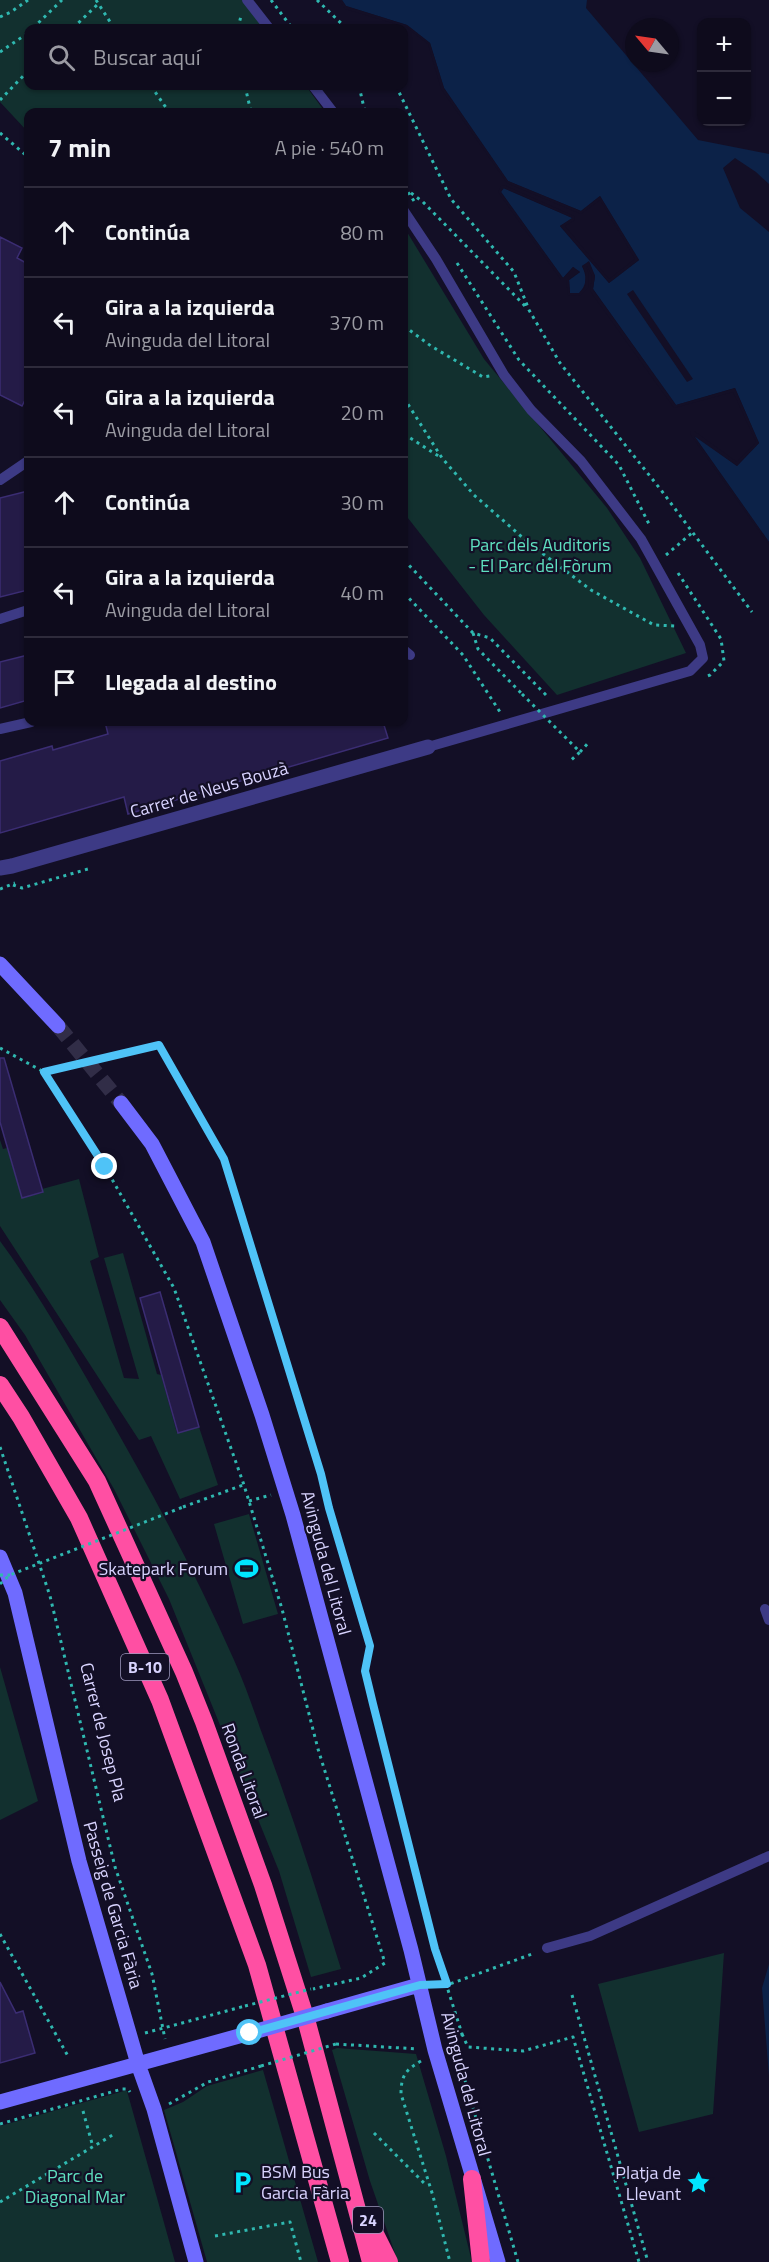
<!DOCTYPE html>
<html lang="es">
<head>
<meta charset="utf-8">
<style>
  body { margin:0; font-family:"Titillium Web",sans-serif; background:#1c1929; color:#f1f3f6 }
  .controls { position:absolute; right:18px; top:18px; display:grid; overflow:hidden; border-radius:12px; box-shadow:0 2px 4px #0004 }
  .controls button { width:54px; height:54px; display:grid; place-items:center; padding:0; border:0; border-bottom:2px solid #2e2b3b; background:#0e0b1c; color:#f1f3f6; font:30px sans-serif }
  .compass { position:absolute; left:625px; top:18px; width:54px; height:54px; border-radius:50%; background:#0e0b1c; box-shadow:0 2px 4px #0004; rotate:299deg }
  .stop { position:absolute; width:18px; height:18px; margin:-14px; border:4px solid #4fc3f7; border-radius:50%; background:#fff }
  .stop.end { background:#4fc3f7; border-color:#fff; box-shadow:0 2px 6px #0008 }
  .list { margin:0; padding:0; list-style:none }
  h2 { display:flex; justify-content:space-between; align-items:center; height:78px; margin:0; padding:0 24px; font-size:26px }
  h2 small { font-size:20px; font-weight:400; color:#9b9ba3 }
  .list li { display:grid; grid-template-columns:39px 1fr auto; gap:18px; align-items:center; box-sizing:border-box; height:90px; padding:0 24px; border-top:2px solid #2e2b3b }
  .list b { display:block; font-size:22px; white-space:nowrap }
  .list p { margin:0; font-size:20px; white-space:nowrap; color:#9b9ba3 }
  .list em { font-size:20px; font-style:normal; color:#9b9ba3 }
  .icon { flex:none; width:33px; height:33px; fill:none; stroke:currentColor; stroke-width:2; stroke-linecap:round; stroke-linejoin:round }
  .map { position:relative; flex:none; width:769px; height:2262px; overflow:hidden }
  .search { position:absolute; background:#0e0b1c; box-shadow:0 2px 4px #0004; left:24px; top:24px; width:384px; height:66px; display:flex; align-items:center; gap:15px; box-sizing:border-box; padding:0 21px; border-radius:12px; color:#9b9ba3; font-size:22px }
  .panel { position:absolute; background:#0e0b1c; box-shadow:0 2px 4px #0004; left:24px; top:108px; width:384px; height:618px; border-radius:12px }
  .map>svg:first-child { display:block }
</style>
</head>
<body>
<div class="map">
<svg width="769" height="2262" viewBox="0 0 769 2262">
  <rect width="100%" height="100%" fill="#130f26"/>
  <path fill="#12302f" d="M 0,0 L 243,0 L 265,28 L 28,28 L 28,86 L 306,86 L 325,112 L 28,112 L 28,132 L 0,102 Z
    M 404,227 L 484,359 L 607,508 L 640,558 L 686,653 L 557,695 L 484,615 L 404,513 Z
    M 0,1140 L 3,1149 L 7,1148 L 22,1198 L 42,1193 L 42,1189 L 79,1179 L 99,1257 L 90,1261 L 124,1378 L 139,1379 L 104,1258 L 123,1253 L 157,1374 L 161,1375 L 177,1433 L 199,1427 L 218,1485 L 180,1499 L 151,1436 L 139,1440 L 0,1226 Z
    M 0,1241 C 39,1294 72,1353 105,1410 C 152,1492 196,1574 234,1660 C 244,1682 252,1705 260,1728 C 290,1807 316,1888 341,1969 L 311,1977 L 279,1871 L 169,1599 L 114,1489 L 25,1335 L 0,1300 Z
    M 249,1514 L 278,1614 L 243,1624 L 214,1524 Z
    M 0,1667 L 38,1801 L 0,1820 Z
    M 724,1953 L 713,2114 L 639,2132 L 598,1984 Z
    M 337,2048 L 416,2054 L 446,2156 L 472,2262 L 398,2262 L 370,2181 L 332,2050 Z
    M 263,2070 L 318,2262 L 207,2262 L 164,2110 L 183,2102 L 207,2086 Z
    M 124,2091 L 127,2091 L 175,2262 L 0,2262 L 0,2126 Z"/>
  <path fill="#0c2248" d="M 342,0 L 587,0 L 586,8 L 698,140 L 769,154 L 769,184 L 756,172 L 735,158 L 723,168 L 740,208 L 769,232 L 769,542 L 693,434 L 737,466 L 759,443 L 735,388 L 676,405 L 593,289 L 595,276 L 589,262 L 582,266 C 587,277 587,284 579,294 L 570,293 L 569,280 L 580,272 L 573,267 L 563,278 L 501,192 L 503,188 L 573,218 L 560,226 L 609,283 L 639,260 L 600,196 L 581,211 L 508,181 L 444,88 L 430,43 L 407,25 L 346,6 Z
    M 769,1964 L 769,2076 L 762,1988 Z"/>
  <path fill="#130f26" d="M 339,0 L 342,0 L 346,6 L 407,25 L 430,43 L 444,88 L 508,181 L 581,211 L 600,196 L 639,260 L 609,283 L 560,226 L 572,218 L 504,188 L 501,192 L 563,278 L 573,267 L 580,272 L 569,280 L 570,293 L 579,293 L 585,286 L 586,274 L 582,266 L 589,261 L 595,276 L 593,289 L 676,405 L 735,388 L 759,443 L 737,466 L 694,436 L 769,542 L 769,545 L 690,434 L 691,431 L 694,431 L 737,462 L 756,442 L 733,392 L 674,408 L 590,291 L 592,276 L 587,266 L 586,267 L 589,274 L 588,288 L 580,296 L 568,295 L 566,280 L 561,280 L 498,192 L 501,186 L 504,185 L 574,216 L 575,220 L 565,226 L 609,279 L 635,259 L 600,200 L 581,214 L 507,183 L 441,89 L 428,44 L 406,27 L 345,9 Z
    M 633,290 L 693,379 L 687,382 L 627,294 Z"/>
  <path fill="#241b47" stroke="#3b2d73" stroke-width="1.5" d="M 0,237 L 22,248 L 17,258 L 28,264 L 28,394 L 22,406 L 0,395 Z
    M 28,491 L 28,590 L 0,597 L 0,498 Z
    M 28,655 L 28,700 L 0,708 L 0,662 Z
    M 105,722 L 383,722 L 388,738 L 128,814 L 124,797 L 0,833 L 0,761 L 52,746 L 53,750 L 108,734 Z
    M 0,1058 L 4,1058 L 43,1192 L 22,1198 L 0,1122 Z
    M 160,1292 L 199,1427 L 178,1433 L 140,1298 Z
    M 0,1982 L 16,2013 L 23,2011 L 35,2053 L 0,2063 Z"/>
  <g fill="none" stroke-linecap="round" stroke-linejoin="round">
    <path stroke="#312d47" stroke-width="15" stroke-dasharray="15 8" stroke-linecap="butt" d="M 58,1026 L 121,1103"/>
    <path stroke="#2fb8b0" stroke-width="3" stroke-dasharray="3 4.5" stroke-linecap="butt" d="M 96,0 L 114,28
      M 271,0 L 292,28
      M 317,0 L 346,28
      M 0,17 L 11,12 L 28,0
      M 33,28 L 62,0
      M 73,28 L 98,4
      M 238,28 L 241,16
      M 0,52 L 28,33
      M 151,86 L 169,112
      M 245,86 L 251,112
      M 359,86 L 365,112
      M 396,86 L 451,199 L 514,272 L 529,310 L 560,363 L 661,490 L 752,612
      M 0,100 L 28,71
      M 0,133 L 28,157
      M 404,186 L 414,201
      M 411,193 L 423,202 L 528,309
      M 457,263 L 519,360 L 619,465 L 649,524
      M 404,326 L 431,346 L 483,377 L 490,376
      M 404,398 L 442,458 L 474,495 L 530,544 L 591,590 L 654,625 L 675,626
      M 404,434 L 440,457
      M 666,555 L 693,532
      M 404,560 L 473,633 L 490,638 L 548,697
      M 678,573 L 721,639 L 724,661 L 710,675 L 705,677
      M 404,593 L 463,655 L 500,712
      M 473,633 L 478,649 L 522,694
      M 580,752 L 589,742
      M 13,885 L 22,888 L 88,869
      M 0,889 L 15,883
      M 0,1048 L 44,1072 L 158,1045 L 224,1159 L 321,1474 L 329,1508 L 370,1646 L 365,1671 L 373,1704 L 435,1949 L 462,2034 L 447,2038
      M 44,1072 L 105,1167 L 174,1288 L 244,1485 L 282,1609 L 318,1749 L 385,1963 L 361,1978 L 313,1989
      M 0,1447 L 50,1596 L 115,1867 L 152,1974 L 165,2039
      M 249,1501 L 271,1495
      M 183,1507 L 243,1485
      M 0,1934 L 69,2058
      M 436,1985 L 447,1985 L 535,1953
      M 572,1995 L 648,2262
      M 145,2033 L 245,2006
      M 462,2034 L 468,2047 L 523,2051 L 573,2037 L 639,2262
      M 452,2036 L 518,2262
      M 336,2044 L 418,2049
      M 421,2061 C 406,2070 401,2075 401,2094 L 433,2196 L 450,2262
      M 169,2104 L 208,2082 L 261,2066
      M 83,2111 L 93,2147
      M 0,2124 L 122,2089 L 128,2089 L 130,2092
      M 374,2133 L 427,2186
      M 0,2202 L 116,2133
      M 215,2236 L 290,2222 L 301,2262"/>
    <path stroke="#3d3a85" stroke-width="10" d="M 247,0 L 269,28
      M 313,86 L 333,112
      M 404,211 L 436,259 L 504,375 L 531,410 L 581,461 L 641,539 L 700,645 L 703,658 L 690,671 L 428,747
      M 0,480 L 28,461
      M 0,619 L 28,610
      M 404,650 L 410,655
      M 0,729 L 31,722
      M 765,1609 L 769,1620
      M 547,1948 L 590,1936 L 769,1856"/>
    <path stroke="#3d3a85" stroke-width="15" d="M 0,868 L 12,866 L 428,747"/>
    <path stroke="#6f6bff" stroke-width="15" d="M 0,964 L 58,1026
      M 121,1103 L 152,1144 L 203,1242 L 262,1415 L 293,1515 L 411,1950 L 435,2050 L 498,2262
      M 0,1557 L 15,1593 L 79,1861 L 138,2064 L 154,2109 L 196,2262
      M 327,2011 L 419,1985
      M 0,2102 L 250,2033"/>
    <path stroke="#ff4fa3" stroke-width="18" d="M 0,1327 L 97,1481 L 184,1672 L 204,1722 L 263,1885 L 307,2023 L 371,2262
      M 0,1385 L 21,1417 L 79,1518 L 160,1700 L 257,1965 L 340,2262
      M 472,2179 L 481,2262
      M 367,2218 L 389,2262"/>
    <path stroke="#2fb8b0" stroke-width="3" stroke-dasharray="3 4.5" stroke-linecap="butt" d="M 522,694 L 580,752 L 569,762
      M 0,1575 L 10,1575
      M 0,1584 L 10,1575 L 183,1507
      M 245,2006 L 311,1989
      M 261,2066 L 336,2044"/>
    <path stroke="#6f6bff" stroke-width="15" d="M 250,2033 L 327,2011"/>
  </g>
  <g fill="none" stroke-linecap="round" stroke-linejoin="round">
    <path stroke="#4fc3f7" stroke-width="8" d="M 105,1167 L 44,1072 L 159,1045 L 224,1159 L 321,1474 L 329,1508 L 370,1646 L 365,1671 L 373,1704 L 435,1949 L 447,1984 L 420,1985 L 250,2033"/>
  </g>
  <defs>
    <symbol id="stadium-bare" viewBox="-9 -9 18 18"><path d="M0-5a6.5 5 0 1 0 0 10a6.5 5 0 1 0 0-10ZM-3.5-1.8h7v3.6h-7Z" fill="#00e5ff" stroke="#130f26" stroke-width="2.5" paint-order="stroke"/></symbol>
    <symbol id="parking-bare" viewBox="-9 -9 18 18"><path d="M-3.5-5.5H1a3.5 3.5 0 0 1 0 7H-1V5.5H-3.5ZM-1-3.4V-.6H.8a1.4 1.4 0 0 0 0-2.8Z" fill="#00e5ff" stroke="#130f26" stroke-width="2.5" paint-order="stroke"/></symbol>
    <symbol id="sight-bare" viewBox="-9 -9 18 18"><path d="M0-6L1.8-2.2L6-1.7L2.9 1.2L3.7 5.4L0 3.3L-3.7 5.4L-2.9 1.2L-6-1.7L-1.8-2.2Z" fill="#00e5ff" stroke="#130f26" stroke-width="2.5" paint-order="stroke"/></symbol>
  </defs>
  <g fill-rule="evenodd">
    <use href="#stadium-bare" x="230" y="1552" width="33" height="33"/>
    <use href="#parking-bare" x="226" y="2166" width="33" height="33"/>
    <use href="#sight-bare" x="682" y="2166" width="33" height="33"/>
  </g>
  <g text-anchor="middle" stroke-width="4.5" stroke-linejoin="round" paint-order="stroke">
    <g fill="#130f26" stroke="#9e99be" stroke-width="1.5">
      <rect x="121" y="1654" width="48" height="26" rx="4.5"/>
      <rect x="353" y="2207" width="30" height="26" rx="4.5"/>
    </g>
    <g font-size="16" font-weight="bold" fill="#d9d4ff">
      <text x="145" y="1673">B-10</text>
      <text x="368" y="2226">24</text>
    </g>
    <g font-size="18" fill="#5fe0c0" stroke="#130f26">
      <text x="540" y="551">Parc dels Auditoris<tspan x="540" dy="21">- El Parc del Fòrum</tspan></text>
      <text x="75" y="2182">Parc de<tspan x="75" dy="21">Diagonal Mar</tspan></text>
    </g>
    <g font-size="18" fill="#d9d4ff" stroke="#130f26">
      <text transform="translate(209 790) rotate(-16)" y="6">Carrer de Neus Bouzà</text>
      <text transform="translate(326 1563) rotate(75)" y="6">Avinguda del Litoral</text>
      <text transform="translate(103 1732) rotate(76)" y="6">Carrer de Josep Pla</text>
      <text transform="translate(244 1771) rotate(70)" y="6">Ronda Litoral</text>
      <text transform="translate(113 1905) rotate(74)" y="6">Passeig de Garcia Fària</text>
      <text transform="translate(466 2084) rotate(75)" y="6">Avinguda del Litoral</text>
    </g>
    <g font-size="18" fill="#d9d4ff" stroke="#130f26" text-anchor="end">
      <text x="228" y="1575">Skatepark Forum</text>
      <text x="261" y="2178" text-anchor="start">BSM Bus<tspan x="261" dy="21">Garcia Fària</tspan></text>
      <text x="681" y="2179">Platja de<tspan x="681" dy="21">Llevant</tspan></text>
    </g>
  </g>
</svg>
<div class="controls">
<button>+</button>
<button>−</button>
</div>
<svg class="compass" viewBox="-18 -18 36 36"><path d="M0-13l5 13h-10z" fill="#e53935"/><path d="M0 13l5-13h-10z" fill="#9b9ba3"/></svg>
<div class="stop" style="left:250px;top:2033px"></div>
<div class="stop end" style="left:105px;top:1167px"></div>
<div class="search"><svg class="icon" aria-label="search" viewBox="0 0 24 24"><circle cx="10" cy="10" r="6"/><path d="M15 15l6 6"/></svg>Buscar aquí</div>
<section class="panel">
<h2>7 min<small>A pie · 540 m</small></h2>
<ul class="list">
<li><svg class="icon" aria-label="ahead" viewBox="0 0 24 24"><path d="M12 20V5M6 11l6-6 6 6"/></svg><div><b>Continúa</b></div><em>80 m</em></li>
<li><svg class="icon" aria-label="left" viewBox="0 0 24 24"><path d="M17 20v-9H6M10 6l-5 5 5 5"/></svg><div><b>Gira a la izquierda</b><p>Avinguda del Litoral</p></div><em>370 m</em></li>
<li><svg class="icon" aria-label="left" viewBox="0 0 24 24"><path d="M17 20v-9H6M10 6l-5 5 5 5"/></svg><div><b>Gira a la izquierda</b><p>Avinguda del Litoral</p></div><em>20 m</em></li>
<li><svg class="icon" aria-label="ahead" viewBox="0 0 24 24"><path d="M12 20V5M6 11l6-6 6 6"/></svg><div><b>Continúa</b></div><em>30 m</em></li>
<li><svg class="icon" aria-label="left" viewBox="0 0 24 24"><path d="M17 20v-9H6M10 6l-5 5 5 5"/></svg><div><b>Gira a la izquierda</b><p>Avinguda del Litoral</p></div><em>40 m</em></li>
<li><svg class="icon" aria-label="arrive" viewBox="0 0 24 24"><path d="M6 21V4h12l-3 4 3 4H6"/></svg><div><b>Llegada al destino</b></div></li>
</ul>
</section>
</div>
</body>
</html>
